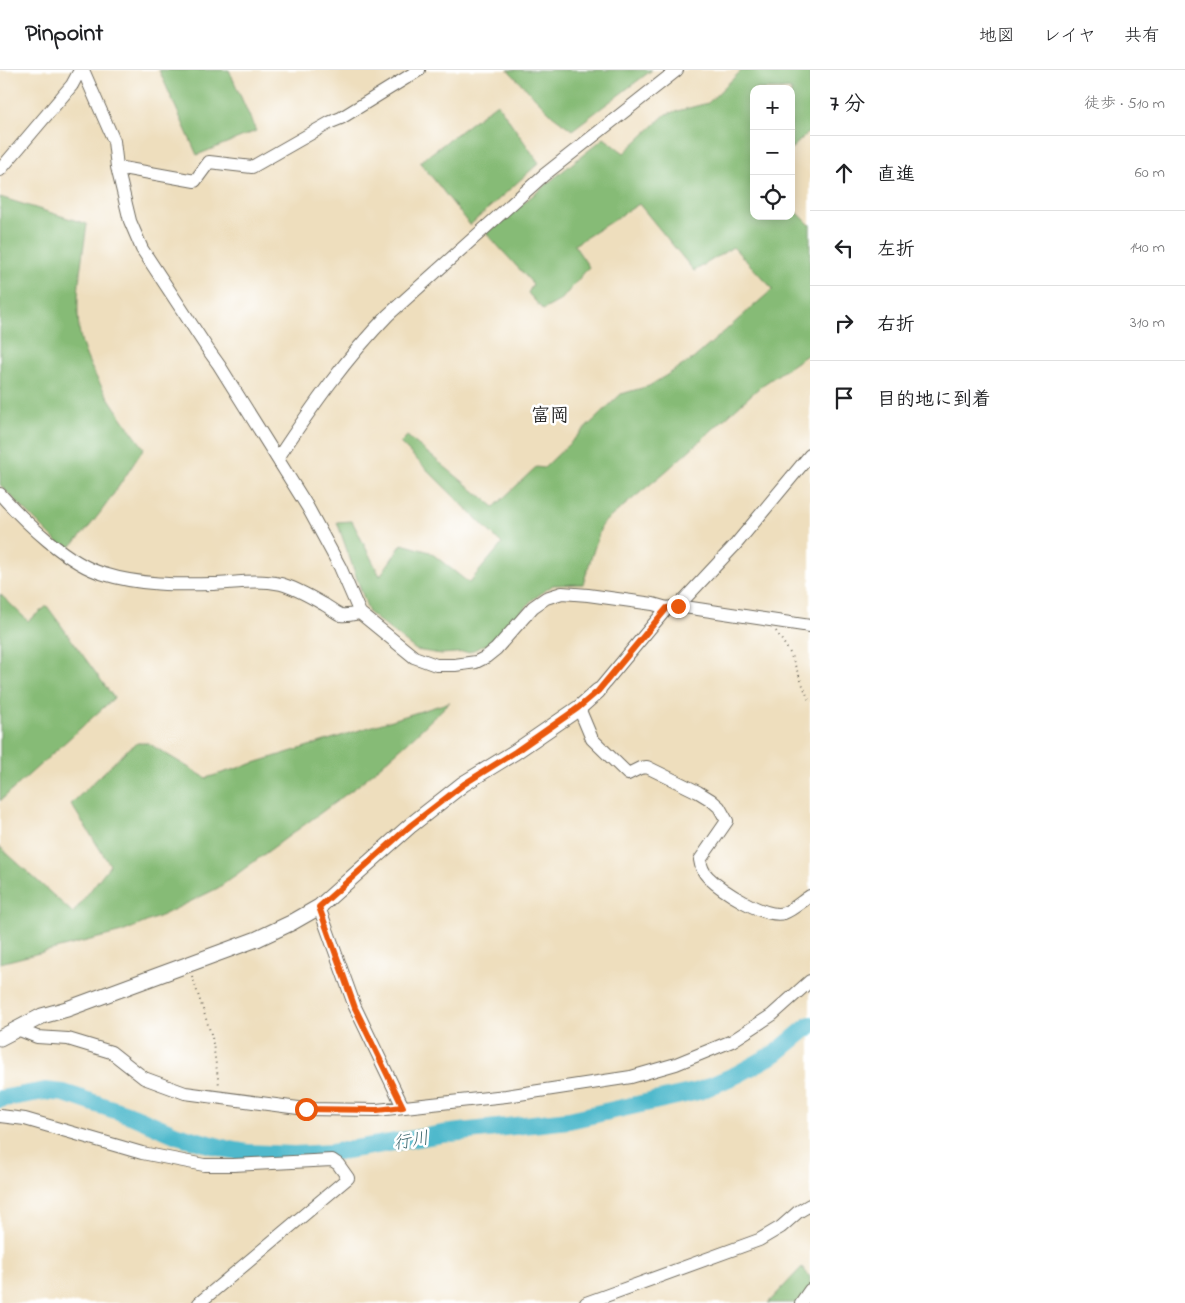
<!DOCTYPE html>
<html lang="ja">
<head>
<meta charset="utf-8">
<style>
  body { margin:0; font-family:"Indie Flower","Klee One",sans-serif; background:#f6f6f6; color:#202124 }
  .controls { position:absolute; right:15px; top:15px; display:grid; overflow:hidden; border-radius:10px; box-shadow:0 2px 12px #0003 }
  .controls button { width:45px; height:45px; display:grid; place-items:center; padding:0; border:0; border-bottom:1px solid #e0e0e0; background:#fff; color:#202124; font:25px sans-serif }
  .stop { position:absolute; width:15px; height:15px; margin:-11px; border:4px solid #ea580c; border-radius:50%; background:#fff }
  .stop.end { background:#ea580c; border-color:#fff; box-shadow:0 1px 5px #0008 }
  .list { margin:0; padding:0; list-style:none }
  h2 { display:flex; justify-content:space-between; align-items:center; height:65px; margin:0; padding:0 20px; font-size:21px }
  h2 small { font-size:16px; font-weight:400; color:#757577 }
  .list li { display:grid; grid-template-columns:32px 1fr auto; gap:15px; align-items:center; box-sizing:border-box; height:75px; padding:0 20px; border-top:1px solid #e0e0e0 }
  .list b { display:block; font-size:19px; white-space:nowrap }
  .list em { font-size:16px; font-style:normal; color:#757577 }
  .icon { flex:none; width:28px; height:28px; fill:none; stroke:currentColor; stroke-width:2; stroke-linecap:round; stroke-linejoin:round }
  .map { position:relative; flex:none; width:810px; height:1233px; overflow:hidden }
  header { display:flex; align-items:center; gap:30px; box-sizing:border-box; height:70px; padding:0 25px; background:#fff; border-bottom:1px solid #e0e0e0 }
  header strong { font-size:24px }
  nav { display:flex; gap:28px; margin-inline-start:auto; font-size:18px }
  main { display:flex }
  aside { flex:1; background:#fff }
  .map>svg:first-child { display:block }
</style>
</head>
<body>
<header>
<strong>Pinpoint</strong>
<nav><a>地図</a><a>レイヤ</a><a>共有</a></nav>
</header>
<main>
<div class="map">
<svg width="810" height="1233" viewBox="0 0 810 1233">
  <rect width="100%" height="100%" fill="#fff"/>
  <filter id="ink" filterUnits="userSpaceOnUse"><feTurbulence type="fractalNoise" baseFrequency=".02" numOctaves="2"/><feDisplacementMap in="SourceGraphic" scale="10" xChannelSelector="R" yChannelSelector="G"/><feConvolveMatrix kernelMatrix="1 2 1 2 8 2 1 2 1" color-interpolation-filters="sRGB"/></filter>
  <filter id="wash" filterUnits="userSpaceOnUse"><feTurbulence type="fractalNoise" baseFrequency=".0096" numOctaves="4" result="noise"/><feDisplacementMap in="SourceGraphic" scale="20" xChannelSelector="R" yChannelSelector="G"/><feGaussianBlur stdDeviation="1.12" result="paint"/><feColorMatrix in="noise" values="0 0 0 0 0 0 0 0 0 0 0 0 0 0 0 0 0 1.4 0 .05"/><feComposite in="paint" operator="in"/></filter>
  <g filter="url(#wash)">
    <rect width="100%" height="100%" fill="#eedebd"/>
    <path fill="#86bb76" stroke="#587350" d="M 159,0 L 229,0 L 256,61 L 197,85 Z
      M 508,0 L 652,0 L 572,60 L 552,45 Z
      M 742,0 L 810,0 L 810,61 L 791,79 L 791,19 L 754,19 L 754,146 L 791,146 L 791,136 L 810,155 L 810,283 L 761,316 L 664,403 L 602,454 L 583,514 L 553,515 L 532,530 L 494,571 L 469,582 L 441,584 L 416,580 L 369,543 L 337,452 L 352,451 L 380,506 L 402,474 L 430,482 L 469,513 L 502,474 L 400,373 L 407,366 L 494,437 L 536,397 L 544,398 L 621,324 L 649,316 L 693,289 L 773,219 L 733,177 L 694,201 L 639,134 L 574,175 L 589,197 L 561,230 L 543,240 L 528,223 L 533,214 L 486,163 L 604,68 L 624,83 L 666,44 L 708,33 Z
      M 497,33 L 539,93 L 470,155 L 420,92 Z
      M 0,127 L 87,154 C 82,191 74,228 80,265 C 87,302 121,347 144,378 C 122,411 97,453 68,479 L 63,478 L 0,415 Z
      M 0,524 L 28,551 L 47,536 L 114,628 L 0,731 Z
      M 450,632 L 409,671 L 360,714 L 218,818 L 163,845 L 122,862 L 0,893 L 0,777 L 73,843 L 110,795 L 71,734 L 128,679 L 138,673 L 148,673 L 206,708 Z
      M 802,1197 L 810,1207 L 810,1233 L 768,1233 Z"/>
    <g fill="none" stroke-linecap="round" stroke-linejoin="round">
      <path stroke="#4fb9cc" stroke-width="18" d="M 0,1029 L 45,1021 L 64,1023 L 133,1046 L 177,1065 L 226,1079 L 248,1083 L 294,1085 L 330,1083 L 442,1064 L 569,1050 L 699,1021 L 738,1004 L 776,983 L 810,955"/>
    </g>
  </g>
  <g filter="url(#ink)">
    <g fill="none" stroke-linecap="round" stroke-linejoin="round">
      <defs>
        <path id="minor" d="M 83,0 L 114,71 L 117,97 L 130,151 L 142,179 L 209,281 L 219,295 L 307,436 L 340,497 L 360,543 L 414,587 L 436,595 L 455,595 L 476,592 L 486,587 L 496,579 L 533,537 L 546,528 L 562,523 L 588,525 L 653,534 L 667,538 L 678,536 L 810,556
          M 117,97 L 195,111 L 209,92 L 252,97 L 331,52 L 341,48 L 419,0
          M 0,100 L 72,15 L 80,0
          M 278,388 C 311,338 346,288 388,245 L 544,105 L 677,0
          M 0,424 C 25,452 68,494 104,504 C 139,515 177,515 213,514 C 236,513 258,509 281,514 C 296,518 311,527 325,535 C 330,538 336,543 341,545 C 347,546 355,544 360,543
          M 678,536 L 736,474 L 810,385
          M 598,621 L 667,538
          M 579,638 L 592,669 L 628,704 L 640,698 L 647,697 L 698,722 L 711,730 L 719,737 L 727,751 L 700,790 C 701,797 703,802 708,807 C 721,820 765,849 784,843 C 793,840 802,831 810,826
          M 319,837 L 355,937 L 403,1037
          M 17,959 L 37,967 L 68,969 L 111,982 L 144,1008 L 185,1023 L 306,1039 L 377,1040 L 506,1026 L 631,1007 L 676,994 L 732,971 L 772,945 L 810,911
          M 0,1046 L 25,1049 L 142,1083 L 204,1095 L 233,1095 L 332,1090 L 338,1094 L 348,1108 L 199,1233
          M 586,1233 L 759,1170 L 781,1157 L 798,1142 L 810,1135
          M 801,1233 L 810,1220"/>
        <path id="tertiary" d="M 0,968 L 42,946 L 67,939 L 257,869 L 291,853 L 319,837 L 411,755 L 463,714 L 515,682 L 579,638 L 598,621"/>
      </defs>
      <use href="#minor" stroke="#6f6a5e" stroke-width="14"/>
      <use href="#tertiary" stroke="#6f6a5e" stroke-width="17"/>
      <path stroke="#6f6a5e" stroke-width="2" stroke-dasharray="1 4" stroke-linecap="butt" d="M 776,561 L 790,583 L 810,633
        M 192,906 L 212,967 L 219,1015"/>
      <use href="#minor" stroke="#fff" stroke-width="12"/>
      <use href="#tertiary" stroke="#fff" stroke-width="15"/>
    </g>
  </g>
  <g fill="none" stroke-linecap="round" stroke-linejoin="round" filter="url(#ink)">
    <path stroke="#ea580c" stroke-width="6" d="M 306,1039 L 377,1040 L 403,1037 L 355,938 L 319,837 L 411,755 L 464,714 L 515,682 L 578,638 L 598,621 L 667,538 L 678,536"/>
  </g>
  <g text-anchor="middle" stroke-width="5" stroke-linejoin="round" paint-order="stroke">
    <g font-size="18" font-style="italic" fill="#39646b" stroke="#fff">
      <text transform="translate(411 1070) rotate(-10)" y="6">行川</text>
    </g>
    <g font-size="19" font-weight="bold" fill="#2b2b2b" stroke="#fff">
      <text x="550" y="351">富岡</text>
    </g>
  </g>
</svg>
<div class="controls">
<button>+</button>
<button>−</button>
<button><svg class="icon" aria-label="locate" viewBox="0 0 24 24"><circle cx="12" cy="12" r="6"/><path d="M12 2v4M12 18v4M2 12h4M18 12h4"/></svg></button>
</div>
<div class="stop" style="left:306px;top:1039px"></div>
<div class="stop end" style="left:678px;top:536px"></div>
</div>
<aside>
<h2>7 分<small>徒歩 · 510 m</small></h2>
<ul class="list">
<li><svg class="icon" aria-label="ahead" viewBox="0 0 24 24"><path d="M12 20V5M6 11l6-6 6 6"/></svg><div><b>直進</b></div><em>60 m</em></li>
<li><svg class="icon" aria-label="left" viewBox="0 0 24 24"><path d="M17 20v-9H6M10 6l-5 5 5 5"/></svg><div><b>左折</b></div><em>140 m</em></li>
<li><svg class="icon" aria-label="right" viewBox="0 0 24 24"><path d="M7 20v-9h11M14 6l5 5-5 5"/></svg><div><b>右折</b></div><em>310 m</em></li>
<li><svg class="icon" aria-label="arrive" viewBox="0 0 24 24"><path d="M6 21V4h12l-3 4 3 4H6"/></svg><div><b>目的地に到着</b></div></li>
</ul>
</aside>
</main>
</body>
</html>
